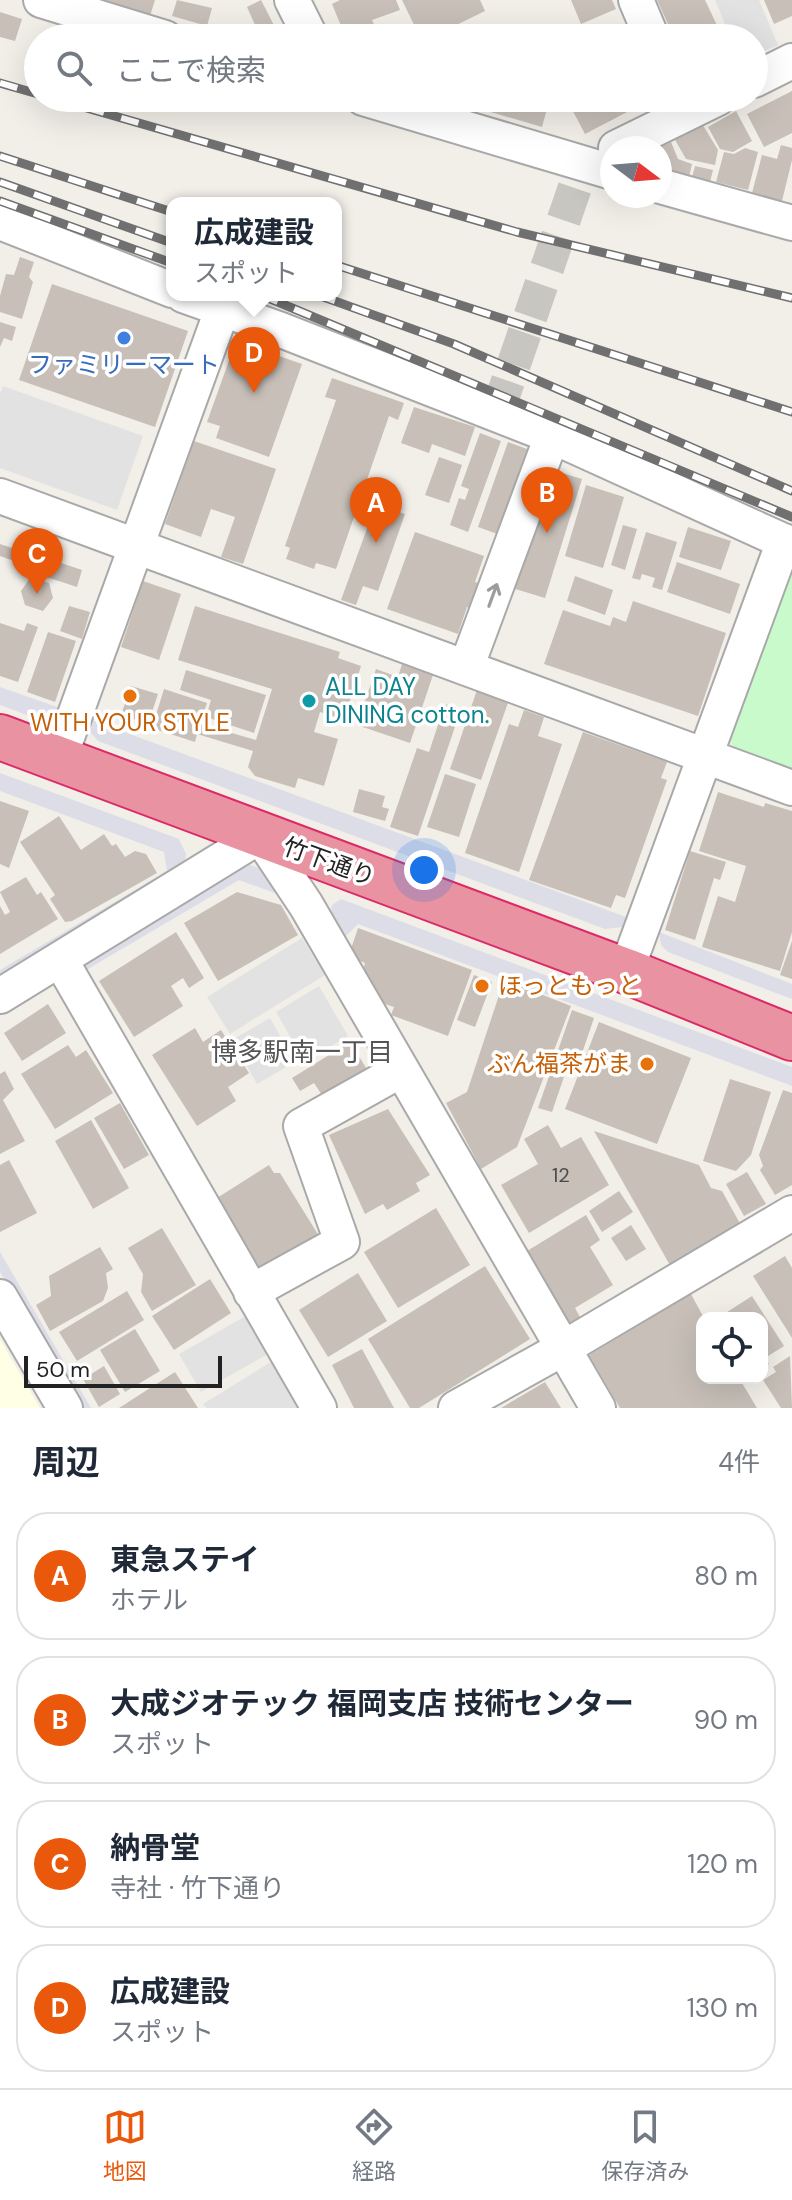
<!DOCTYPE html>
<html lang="ja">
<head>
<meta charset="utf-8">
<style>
  body { margin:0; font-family:"DM Sans","Noto Sans JP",sans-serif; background:#f2f2f3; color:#1f2937 }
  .controls { position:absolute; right:24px; bottom:24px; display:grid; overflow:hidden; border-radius:16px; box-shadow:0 8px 32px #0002 }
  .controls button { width:72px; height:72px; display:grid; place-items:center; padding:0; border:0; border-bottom:2px solid #e0e1e3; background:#fff; color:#1f2937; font:40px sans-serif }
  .compass { position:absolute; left:600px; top:136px; width:72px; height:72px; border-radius:50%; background:#fff; box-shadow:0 8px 32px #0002; rotate:106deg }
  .scale { position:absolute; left:24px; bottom:20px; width:198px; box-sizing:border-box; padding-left:8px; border:4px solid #222; border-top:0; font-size:22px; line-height:28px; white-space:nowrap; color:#222; -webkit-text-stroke:6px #fff; paint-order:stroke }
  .you { position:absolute; left:424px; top:870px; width:28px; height:28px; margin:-20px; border:6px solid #fff; border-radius:50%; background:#1a73e8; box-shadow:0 0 0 12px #1a73e833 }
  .badge { display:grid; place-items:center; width:52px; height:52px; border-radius:50%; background:#ea580c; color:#fff; font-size:26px; font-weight:700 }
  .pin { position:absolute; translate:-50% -66px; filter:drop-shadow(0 2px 4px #0008) }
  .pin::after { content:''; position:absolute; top:42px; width:28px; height:24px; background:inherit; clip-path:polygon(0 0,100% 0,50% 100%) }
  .popup { position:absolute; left:166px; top:197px; width:176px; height:104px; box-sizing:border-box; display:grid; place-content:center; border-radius:16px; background:#fff; filter:drop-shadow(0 2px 6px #0005); font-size:26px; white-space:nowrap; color:#747a83 }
  .popup b { font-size:30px; color:#1f2937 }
  .popup::after { content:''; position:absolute; left:50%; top:100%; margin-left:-16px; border:16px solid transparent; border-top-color:#fff }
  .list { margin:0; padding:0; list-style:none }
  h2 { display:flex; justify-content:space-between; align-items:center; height:104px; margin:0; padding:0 32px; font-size:34px }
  h2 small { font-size:26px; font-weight:400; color:#747a83 }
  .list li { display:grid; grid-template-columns:52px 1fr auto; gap:24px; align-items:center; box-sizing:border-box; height:128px; margin:0 16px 16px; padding:0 16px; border:2px solid #e0e1e3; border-radius:32px }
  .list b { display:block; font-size:30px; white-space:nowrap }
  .list p { margin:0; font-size:26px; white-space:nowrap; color:#747a83 }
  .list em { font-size:26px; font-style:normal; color:#747a83 }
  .icon { flex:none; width:44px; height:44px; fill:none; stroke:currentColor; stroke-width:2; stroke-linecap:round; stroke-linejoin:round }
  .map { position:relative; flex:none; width:792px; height:1408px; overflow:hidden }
  .search { position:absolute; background:#fff; box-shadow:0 8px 32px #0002; left:24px; right:24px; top:24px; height:88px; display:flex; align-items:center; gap:20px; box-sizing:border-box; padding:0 28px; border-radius:44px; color:#747a83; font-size:30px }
  .sheet { height:680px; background:#fff }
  nav { display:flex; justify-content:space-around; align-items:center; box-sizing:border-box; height:112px; border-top:2px solid #e0e1e3; background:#fff; font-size:22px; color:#747a83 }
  nav a { display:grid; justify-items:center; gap:4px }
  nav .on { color:#ea580c }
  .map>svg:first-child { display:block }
</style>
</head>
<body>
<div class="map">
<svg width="792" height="1408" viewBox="0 0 792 1408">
  <rect width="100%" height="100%" fill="#f2efe9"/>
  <path fill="#ffffe5" d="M 0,1339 L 40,1408 L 0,1408 Z"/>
  <path fill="#c8facc" d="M 791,573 L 792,573 L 792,771 L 734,749 L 730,739 Z"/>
  <path fill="#e2e2e2" d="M 715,0 L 759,0 L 778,45 L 754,55 L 754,38 L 731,38 Z
    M 3,386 L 143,436 L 117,510 L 0,468 L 0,394 Z
    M 302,938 L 325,975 L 230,1034 L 207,997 Z
    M 319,986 L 348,1036 L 305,1062 L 276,1012 Z
    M 270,1018 L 295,1062 L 257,1084 L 232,1040 Z
    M 251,1313 L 273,1351 L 201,1392 L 179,1354 Z
    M 274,1360 L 304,1408 L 206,1408 L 203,1404 Z"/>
  <path fill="#dddde8" d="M 0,687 L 60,708 L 56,716 L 43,721 L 0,705 Z
    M 89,719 L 629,918 L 622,927 L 605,929 L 98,741 L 90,732 Z
    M 0,773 L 179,839 L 186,854 L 184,869 L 0,981 L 0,970 L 167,871 L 164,852 L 0,791 Z
    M 245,863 L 270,872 L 283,896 L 239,880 L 88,969 L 85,980 L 81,964 Z
    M 341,899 L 792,1067 L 792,1086 L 358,924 L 343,939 L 330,914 L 332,905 Z
    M 659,932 L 792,984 L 792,999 L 668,952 L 661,945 Z
    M 0,1252 L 91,1408 L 79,1408 L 0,1272 Z"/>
  <path fill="#c7bfb8" d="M 101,0 L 155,0 L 150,16 Z
    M 177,0 L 212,8 L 207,26 L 172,16 Z
    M 261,0 L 279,35 L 272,38 L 261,38 L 247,7 Z
    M 340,0 L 396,0 L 400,10 L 372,20 L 380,38 L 346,38 L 332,4 Z
    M 402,0 L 480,0 L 485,11 L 444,31 L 448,38 L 424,38 L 422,34 L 419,35 Z
    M 571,0 L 612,0 L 616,9 L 581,24 Z
    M 657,0 L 705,0 L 723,38 L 659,38 L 655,30 L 668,24 Z
    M 764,0 L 792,0 L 792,16 L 774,24 Z
    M 0,12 L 22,19 L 15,41 L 0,37 Z
    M 792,91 L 792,133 L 764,147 L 747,114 Z
    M 443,98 L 550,98 L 542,127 Z
    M 566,98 L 654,98 L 585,134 Z
    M 736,111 L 752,141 L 733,152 L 720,149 L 708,127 Z
    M 701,122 L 718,150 L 715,165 L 686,159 L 674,138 Z
    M 671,142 L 678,159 L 692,164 L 689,177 L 660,169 L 660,147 Z
    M 781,145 L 792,148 L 792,160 L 782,201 L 752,193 L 762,155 L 777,159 Z
    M 745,148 L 758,152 L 748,190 L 716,182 L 724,152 L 734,154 Z
    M 695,166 L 713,170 L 710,182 L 692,177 Z
    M 20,257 L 34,262 L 29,277 L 33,282 L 22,319 L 0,312 L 0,296 L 6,274 L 14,275 Z
    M 52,284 L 188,331 L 155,427 L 19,380 Z
    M 0,322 L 16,327 L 12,341 L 4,338 L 0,347 Z
    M 236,341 L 302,364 L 269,457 L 216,438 L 220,426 L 207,422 Z
    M 332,378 L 404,403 L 398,420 L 389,416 L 336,569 L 316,563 L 314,569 L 286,559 L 290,548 L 285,546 L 336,400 L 325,397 Z
    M 414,407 L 475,427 L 465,456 L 432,444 L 429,453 L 401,443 Z
    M 480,433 L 501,441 L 468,532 L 450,525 L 459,498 L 465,500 L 469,489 L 461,486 Z
    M 194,441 L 276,469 L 243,564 L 221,557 L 235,517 L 211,509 L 201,537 L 165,524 Z
    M 508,442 L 527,449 L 530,459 L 503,536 L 478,527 Z
    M 439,457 L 462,465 L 449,503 L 425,495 Z
    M 549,469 L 582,479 L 545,598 L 512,588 Z
    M 586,485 L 624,497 L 603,568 L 565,556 Z
    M 376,504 L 405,514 L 378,591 L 363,586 L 356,605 L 341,600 Z
    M 623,525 L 637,529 L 625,570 L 611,565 Z
    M 688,527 L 731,541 L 721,570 L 679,557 Z
    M 415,532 L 484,556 L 475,582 L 484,585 L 475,610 L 467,607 L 458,634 L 387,609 Z
    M 646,532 L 677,542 L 662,590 L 652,587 L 655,578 L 642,574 L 640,580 L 632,578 Z
    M 0,544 L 18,550 L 14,561 L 0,556 Z
    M 28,552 L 82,570 L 77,587 L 22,569 Z
    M 677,562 L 740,584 L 730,614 L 667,592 Z
    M 575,576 L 613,590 L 605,615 L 567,601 Z
    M 30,578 L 49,583 L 53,598 L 43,611 L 25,605 L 21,591 Z
    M 143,581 L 181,594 L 159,660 L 121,647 Z
    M 633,601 L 726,633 L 698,716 L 544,664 L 563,610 L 610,626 L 613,617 L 626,622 Z
    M 69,606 L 90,612 L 82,639 L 60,631 Z
    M 195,606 L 340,652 L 338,658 L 361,666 L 344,720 L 320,712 L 314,732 L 338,739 L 324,786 L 298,778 L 295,788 L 255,776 L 248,767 L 253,751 L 197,734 L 195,742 L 152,728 L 164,689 L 207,703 L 200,724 L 256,740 L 272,689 L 178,660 Z
    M 0,623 L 24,631 L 27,623 L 38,627 L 18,682 L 0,676 Z
    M 48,632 L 76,641 L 55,702 L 27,692 Z
    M 402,664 L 433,675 L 410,743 L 357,725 L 376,669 L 398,677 Z
    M 186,670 L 266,695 L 254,733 L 206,717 L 211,700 L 180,690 Z
    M 131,686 L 158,694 L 148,724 L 121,715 Z
    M 478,687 L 510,697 L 481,780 L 450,769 Z
    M 445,704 L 461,709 L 418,836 L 390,827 L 417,748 L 429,752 Z
    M 524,710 L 544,717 L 538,736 L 562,744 L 519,872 L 465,853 L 509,724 L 518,727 Z
    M 583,732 L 667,762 L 661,778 L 667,780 L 625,898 L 616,895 L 611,908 L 529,880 Z
    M 445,774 L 476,784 L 459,837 L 427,827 Z
    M 359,789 L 385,796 L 382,807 L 389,809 L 385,821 L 353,812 Z
    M 718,792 L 764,807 L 765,803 L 792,811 L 792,932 L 780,971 L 702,947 L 718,896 L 735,902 L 746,866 L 699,851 Z
    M 0,801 L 29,811 L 9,868 L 0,864 Z
    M 59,816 L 81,850 L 104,834 L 112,846 L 116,844 L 125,857 L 135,851 L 146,854 L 157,873 L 72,921 L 65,922 L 50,899 L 55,895 L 20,842 Z
    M 690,851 L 726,862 L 720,880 L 714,878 L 695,940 L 665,930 Z
    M 26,877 L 37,895 L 41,892 L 58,919 L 0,954 L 0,906 L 5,915 L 10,912 L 0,892 Z
    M 237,892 L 281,905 L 298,935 L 218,981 L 184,923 Z
    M 358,928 L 472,970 L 448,1036 L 391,1015 L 394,1007 L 376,1001 L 363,970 L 365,963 L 355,959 L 350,952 Z
    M 176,932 L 204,978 L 189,988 L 183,978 L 171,986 L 183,1006 L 134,1037 L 99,981 Z
    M 792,941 L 792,979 L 780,975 Z
    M 474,975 L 492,982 L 475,1027 L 457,1020 Z
    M 504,980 L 571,1006 L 517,1147 L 481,1169 L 446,1103 L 467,1092 Z
    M 48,1004 L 66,1033 L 22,1061 L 4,1033 Z
    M 572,1010 L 594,1018 L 578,1065 L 569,1062 L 552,1112 L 538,1108 Z
    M 599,1022 L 691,1058 L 657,1144 L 565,1109 Z
    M 195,1028 L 203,1042 L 221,1030 L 249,1073 L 228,1087 L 236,1101 L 197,1126 L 152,1055 Z
    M 350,1042 L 368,1071 L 324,1098 L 314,1083 L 300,1091 L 292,1078 Z
    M 68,1045 L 76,1057 L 86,1050 L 113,1093 L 55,1129 L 21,1074 Z
    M 5,1071 L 14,1089 L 3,1100 L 25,1141 L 0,1154 L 0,1074 Z
    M 730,1079 L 771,1092 L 751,1155 L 736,1171 L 703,1161 Z
    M 783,1090 L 792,1093 L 792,1185 L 775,1195 L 760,1170 L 763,1166 L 759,1155 Z
    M 120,1103 L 149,1155 L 124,1169 L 94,1118 Z
    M 388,1109 L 430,1175 L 416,1183 L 420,1191 L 387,1210 L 383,1204 L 365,1214 L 329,1135 Z
    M 91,1120 L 129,1188 L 93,1209 L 55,1141 Z
    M 548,1125 L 561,1148 L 581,1137 L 609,1185 L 529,1233 L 501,1185 L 538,1164 L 524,1139 Z
    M 594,1131 L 699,1165 L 711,1188 L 722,1191 L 742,1227 L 671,1267 Z
    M 9,1160 L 37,1213 L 0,1232 L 0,1165 Z
    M 269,1165 L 274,1173 L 280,1173 L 319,1236 L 262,1272 L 217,1198 Z
    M 747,1172 L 766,1204 L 744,1216 L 726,1184 Z
    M 619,1191 L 633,1212 L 602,1232 L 589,1211 Z
    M 436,1208 L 470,1265 L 398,1308 L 364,1252 Z
    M 586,1215 L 600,1240 L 590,1247 L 613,1285 L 575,1308 L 580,1317 L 570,1324 L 527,1251 Z
    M 631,1225 L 646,1249 L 626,1261 L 611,1238 Z
    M 162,1228 L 196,1285 L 152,1311 L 141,1292 L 143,1274 L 128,1248 Z
    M 100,1247 L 113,1269 L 106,1273 L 108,1288 L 103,1301 L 50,1331 L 36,1305 L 51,1296 L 49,1276 Z
    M 785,1256 L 792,1268 L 792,1338 L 753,1276 Z
    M 485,1266 L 530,1339 L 419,1408 L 410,1408 L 368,1339 Z
    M 358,1273 L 387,1321 L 328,1357 L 299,1310 Z
    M 210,1279 L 231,1313 L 174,1350 L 152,1316 Z
    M 127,1291 L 144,1320 L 77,1361 L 59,1332 Z
    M 691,1294 L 704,1318 L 702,1318 L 702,1378 L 739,1378 L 757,1408 L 620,1408 L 589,1355 Z
    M 752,1296 L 784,1346 L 765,1358 L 769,1364 L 762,1368 L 762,1318 L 718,1318 Z
    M 135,1329 L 160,1371 L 125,1392 L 100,1350 Z
    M 362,1349 L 394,1408 L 354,1408 L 332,1365 Z
    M 790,1356 L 792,1408 L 781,1408 L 763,1380 L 776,1372 L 773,1367 Z
    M 104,1366 L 120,1394 L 99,1407 L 83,1379 Z
    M 175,1372 L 198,1408 L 119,1408 Z
    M 545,1382 L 561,1408 L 501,1408 Z"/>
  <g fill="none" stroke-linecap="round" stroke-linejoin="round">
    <path stroke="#c8c6c1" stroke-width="34" stroke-dasharray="34 17" stroke-linecap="butt" d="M 497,413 L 583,164"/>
    <defs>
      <path id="minor" d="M 41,0 L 165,38
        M 292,0 L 311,38
        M 636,0 L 652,38
        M 754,80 L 792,61
        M 363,98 L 612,172
        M 616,148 L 718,98
        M 660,186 L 792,223
        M 0,222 L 172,290
        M 183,295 L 281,330 L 552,436 L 792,545
        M 0,496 L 792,788
        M 466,668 L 552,436
        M 59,759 L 222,310
        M 61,961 L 319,1408
        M 626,971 L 784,541
        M 0,996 L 260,836 L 306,905 L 598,1408
        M 251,1292 L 342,1242 L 301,1126 L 401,1070
        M 0,1297 L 65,1408
        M 456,1408 L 562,1349 L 792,1213"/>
      <path id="highway" d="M 0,737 L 626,971 L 792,1038"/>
    </defs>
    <use href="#minor" stroke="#a9a9a9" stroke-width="38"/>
    <use href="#highway" stroke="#dc2a67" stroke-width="48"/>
    <use href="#minor" stroke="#fff" stroke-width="34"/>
    <use href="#highway" stroke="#e892a2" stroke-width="44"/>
    <defs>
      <path id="rail" d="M 0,83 L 38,94
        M 52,98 L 517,232 L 792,298
        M 0,156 L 172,212
        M 0,182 L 172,243
        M 0,201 L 172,263
        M 336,265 L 792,412
        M 261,295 L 792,517
        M 318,295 L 454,344 L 792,491"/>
    </defs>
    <use href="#rail" stroke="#707070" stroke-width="9"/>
    <use href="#rail" stroke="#fff" stroke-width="6" stroke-dasharray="18" stroke-linecap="butt"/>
  </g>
  <defs><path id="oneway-shaft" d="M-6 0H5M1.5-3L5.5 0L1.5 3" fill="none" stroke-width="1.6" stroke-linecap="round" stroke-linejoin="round" transform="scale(2)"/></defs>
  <use stroke="#9c9c9c" href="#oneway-shaft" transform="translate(493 595) rotate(-70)"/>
  <circle fill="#3f7fe0" stroke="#fff" stroke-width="3" cx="124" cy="338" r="8"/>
  <g fill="#e8710a" stroke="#fff" stroke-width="3">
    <circle cx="130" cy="696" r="8"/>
    <circle cx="482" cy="986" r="8"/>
    <circle cx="647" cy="1064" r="8"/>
  </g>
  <circle fill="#0f9aa8" stroke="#fff" stroke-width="3" cx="309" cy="701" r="8"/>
  <g text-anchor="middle" stroke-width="7" stroke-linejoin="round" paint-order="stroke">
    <g font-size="20" fill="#4b4948">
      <text x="561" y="1182">12</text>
    </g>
    <g font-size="24" fill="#366cbe" stroke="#fff">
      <text x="124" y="373">ファミリーマート</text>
    </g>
    <g font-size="24" fill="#0d838f" stroke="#fff" text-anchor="start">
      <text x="325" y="695">ALL DAY<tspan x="325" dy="28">DINING cotton.</tspan></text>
    </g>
    <g font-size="24" fill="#c56008" stroke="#fff">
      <text x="130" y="731">WITH YOUR STYLE</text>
      <text x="498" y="994" text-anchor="start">ほっともっと</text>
      <text x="631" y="1072" text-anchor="end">ぶん福茶がま</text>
    </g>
    <g font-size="24" fill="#222" stroke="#fff">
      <text transform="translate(329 862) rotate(20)" y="8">竹下通り</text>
    </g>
    <g font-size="26" fill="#555" stroke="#fff">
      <text x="302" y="1061">博多駅南一丁目</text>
    </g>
  </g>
</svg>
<div class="controls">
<button><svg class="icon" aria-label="locate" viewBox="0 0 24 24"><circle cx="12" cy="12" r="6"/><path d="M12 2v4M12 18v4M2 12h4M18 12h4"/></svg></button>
</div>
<svg class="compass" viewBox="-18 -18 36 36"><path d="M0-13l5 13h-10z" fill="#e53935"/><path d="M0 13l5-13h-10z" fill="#747a83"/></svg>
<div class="scale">50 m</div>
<div class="you"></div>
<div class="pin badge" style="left:376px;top:543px">A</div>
<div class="pin badge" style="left:547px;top:533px">B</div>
<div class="pin badge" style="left:37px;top:594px">C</div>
<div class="pin badge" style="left:254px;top:393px">D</div>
<div class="popup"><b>広成建設</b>スポット</div>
<div class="search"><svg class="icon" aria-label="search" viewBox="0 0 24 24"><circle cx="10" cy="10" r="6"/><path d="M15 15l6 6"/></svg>ここで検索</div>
</div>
<section class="sheet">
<h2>周辺<small>4件</small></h2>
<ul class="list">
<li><span class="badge">A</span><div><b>東急ステイ</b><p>ホテル</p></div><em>80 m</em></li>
<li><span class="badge">B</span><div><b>大成ジオテック 福岡支店 技術センター</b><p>スポット</p></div><em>90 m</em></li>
<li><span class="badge">C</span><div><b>納骨堂</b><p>寺社 · 竹下通り</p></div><em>120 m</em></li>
<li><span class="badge">D</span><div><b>広成建設</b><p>スポット</p></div><em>130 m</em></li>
</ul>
</section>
<nav>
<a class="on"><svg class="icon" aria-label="map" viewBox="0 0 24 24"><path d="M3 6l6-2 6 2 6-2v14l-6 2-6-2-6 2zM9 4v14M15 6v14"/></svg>地図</a>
<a><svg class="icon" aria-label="directions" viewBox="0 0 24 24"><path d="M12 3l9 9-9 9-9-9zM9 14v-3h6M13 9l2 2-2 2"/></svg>経路</a>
<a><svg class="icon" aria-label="saved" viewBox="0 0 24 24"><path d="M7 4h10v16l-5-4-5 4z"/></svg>保存済み</a>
</nav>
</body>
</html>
